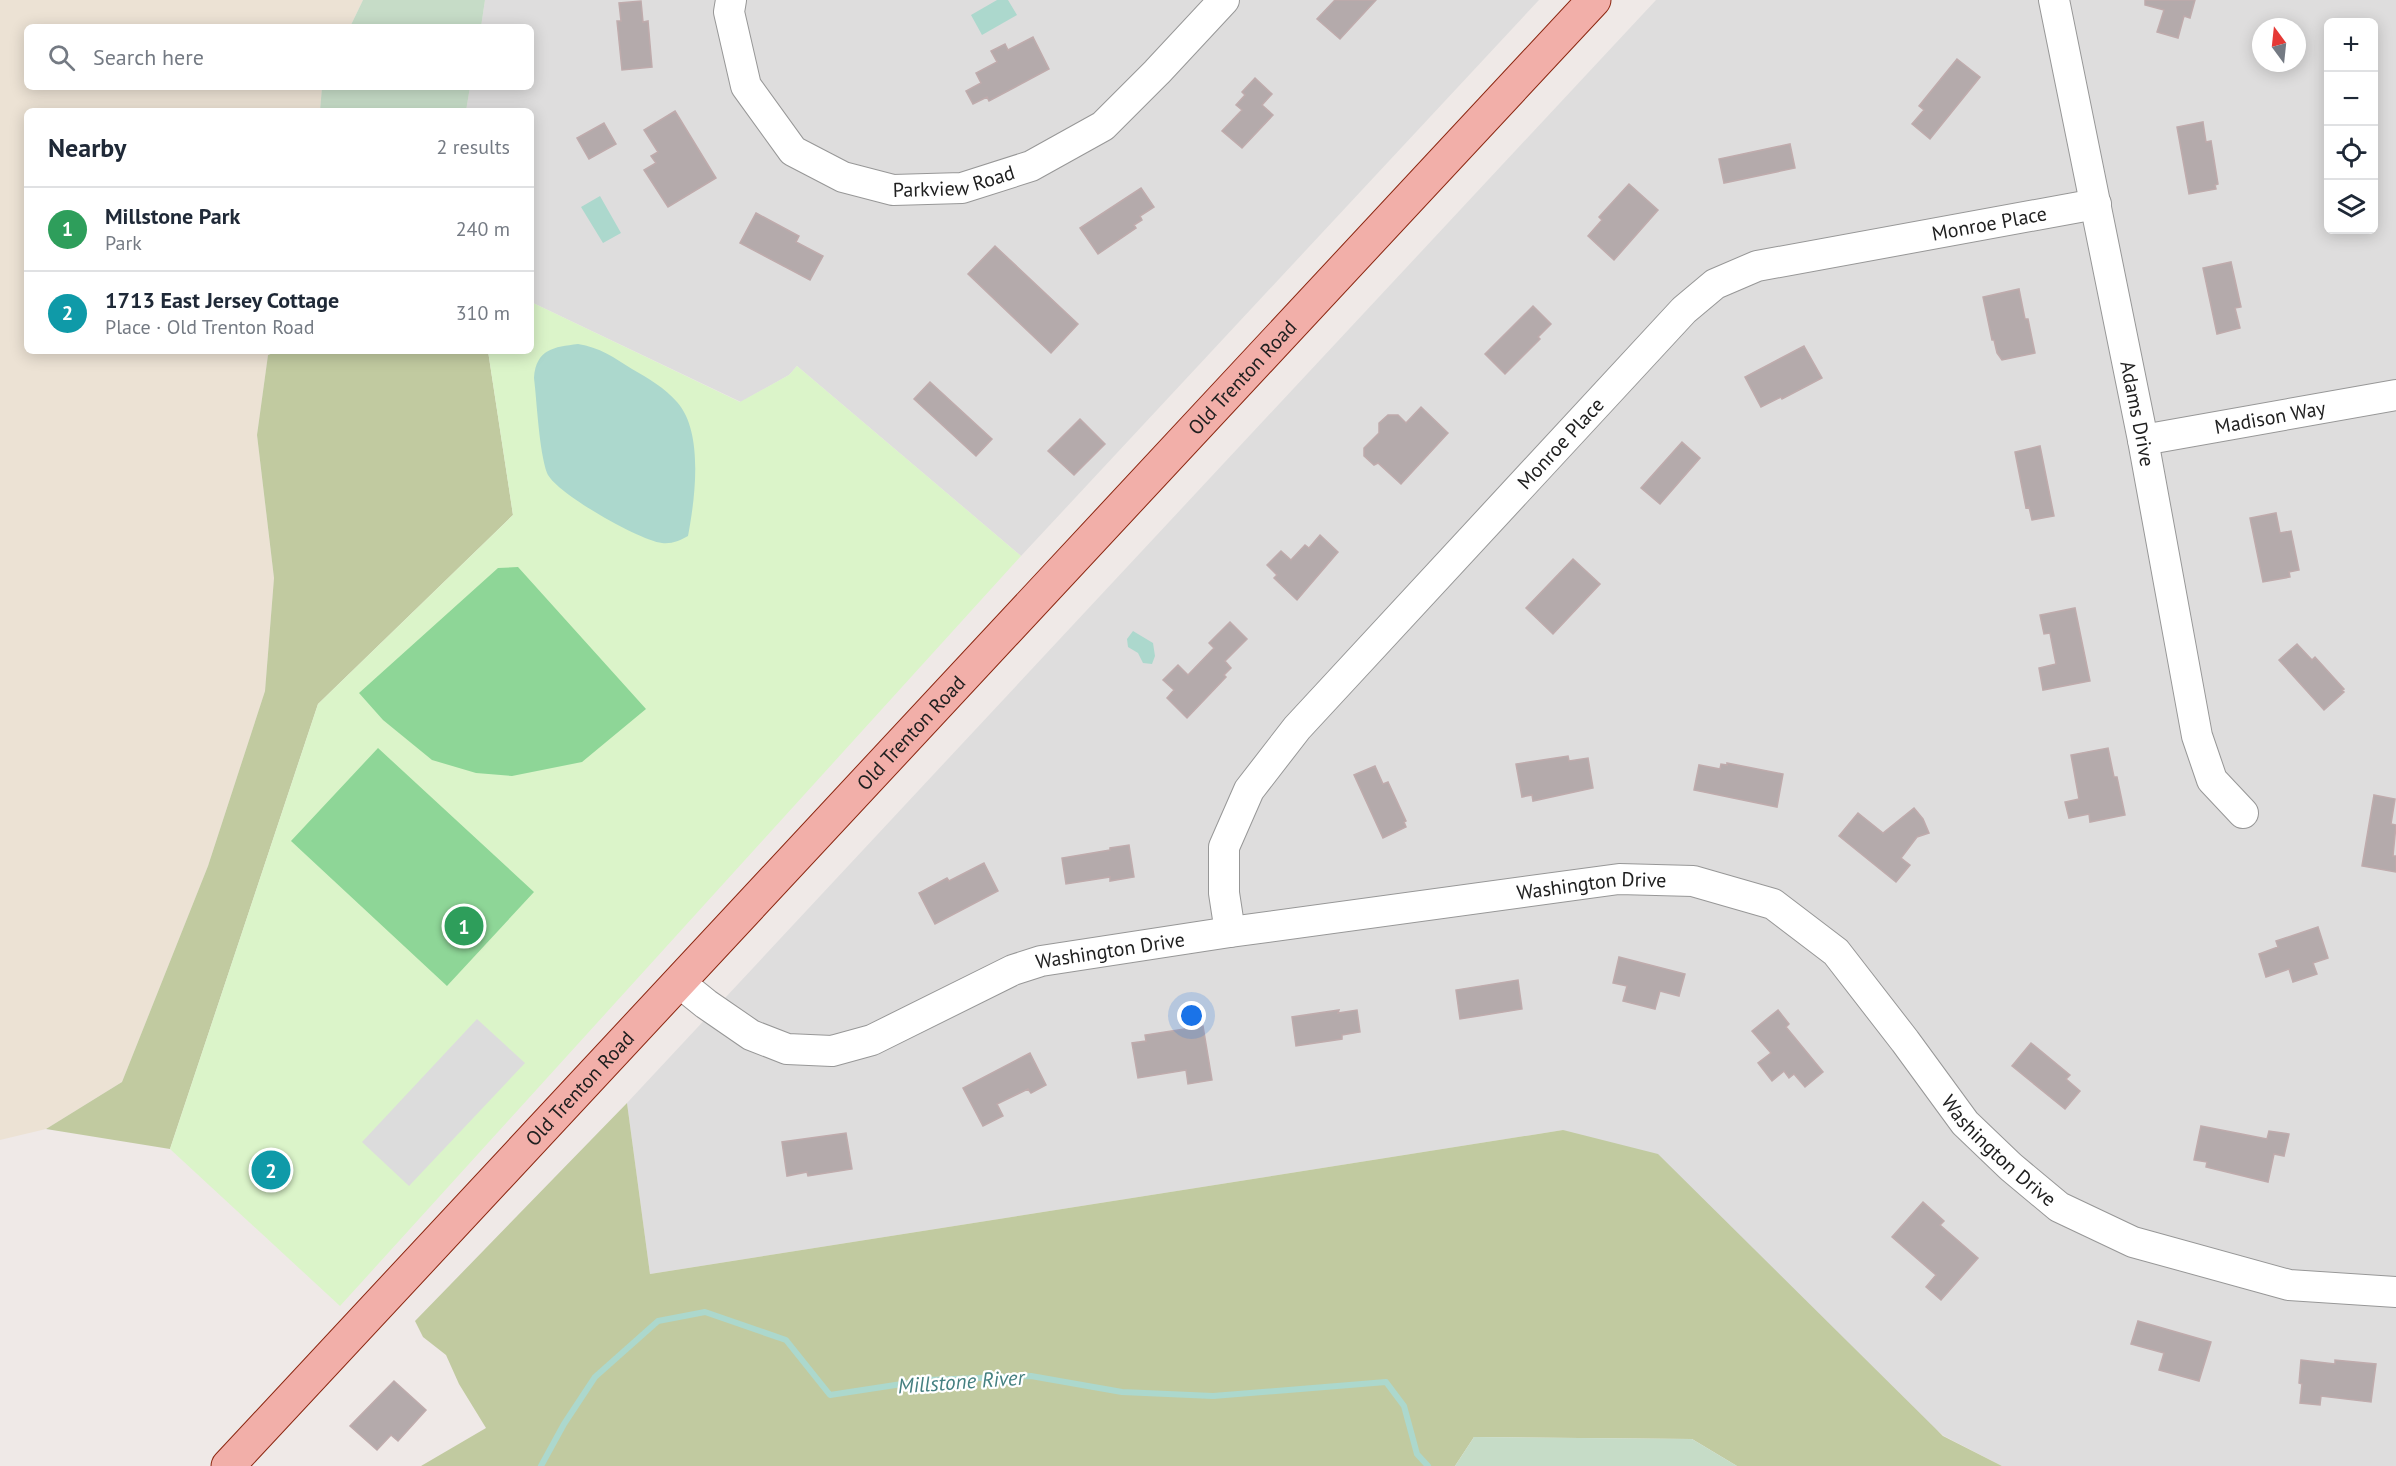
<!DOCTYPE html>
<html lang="en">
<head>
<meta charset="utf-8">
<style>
  body { margin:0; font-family:"PT Sans",sans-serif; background:#f2f2f3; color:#1f2937 }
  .controls { position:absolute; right:18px; top:18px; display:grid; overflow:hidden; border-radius:9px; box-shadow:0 3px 15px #0003 }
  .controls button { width:54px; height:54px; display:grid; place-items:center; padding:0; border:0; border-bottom:2px solid #e0e1e3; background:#fff; color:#1f2937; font:30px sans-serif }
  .compass { position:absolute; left:2252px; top:18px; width:54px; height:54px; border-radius:50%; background:#fff; box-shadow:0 3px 15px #0003; rotate:345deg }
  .you { position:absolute; left:1192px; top:1016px; width:21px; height:21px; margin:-15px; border:4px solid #fff; border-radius:50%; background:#1a73e8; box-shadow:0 0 0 9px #1a73e833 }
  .badge { display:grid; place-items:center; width:39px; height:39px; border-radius:50%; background:#db2777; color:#fff; font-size:20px; font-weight:700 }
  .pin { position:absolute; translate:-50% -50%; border:3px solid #fff; box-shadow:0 2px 6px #0006 }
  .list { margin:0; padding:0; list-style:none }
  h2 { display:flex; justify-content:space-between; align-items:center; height:78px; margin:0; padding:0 24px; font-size:26px }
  h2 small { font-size:20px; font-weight:400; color:#747a83 }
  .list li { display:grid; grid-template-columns:39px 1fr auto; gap:18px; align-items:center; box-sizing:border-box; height:84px; padding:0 24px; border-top:2px solid #e0e1e3 }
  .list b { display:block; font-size:22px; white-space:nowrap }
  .list p { margin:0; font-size:20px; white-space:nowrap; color:#747a83 }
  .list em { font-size:20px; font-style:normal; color:#747a83 }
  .icon { flex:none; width:33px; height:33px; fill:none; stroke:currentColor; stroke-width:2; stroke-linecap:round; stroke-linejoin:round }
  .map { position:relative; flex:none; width:2396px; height:1466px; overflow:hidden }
  .search { position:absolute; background:#fff; box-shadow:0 3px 15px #0003; left:24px; top:24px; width:510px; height:66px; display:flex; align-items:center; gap:15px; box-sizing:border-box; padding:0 21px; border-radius:9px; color:#747a83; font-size:22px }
  .panel { position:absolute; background:#fff; box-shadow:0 3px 15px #0003; left:24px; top:108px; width:510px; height:246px; border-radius:9px }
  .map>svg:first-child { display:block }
</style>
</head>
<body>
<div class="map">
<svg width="2396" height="1466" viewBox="0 0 2396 1466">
  <rect width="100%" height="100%" fill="#efe9e7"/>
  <path fill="#dedddd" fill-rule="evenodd" d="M 485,0 L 1539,0 L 1021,556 L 797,366 L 789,375 L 741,402 L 531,302 L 531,111 L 466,111 L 470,87 L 531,87 L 531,27 L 481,27 Z
    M 1656,0 L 2396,0 L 2396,1466 L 2002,1466 L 1944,1436 L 1563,1130 L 650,1274 L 627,1103 ZM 2328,22 L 2374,22 L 2374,230 L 2328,230 ZM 2261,27 L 2297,27 L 2297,63 L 2261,63 Z"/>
  <path fill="#ece2d4" d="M 0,0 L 363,0 L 350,27 L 27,27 L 27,87 L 322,87 L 320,111 L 27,111 L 27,351 L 271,351 L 268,355 L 257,435 L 274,578 L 265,691 L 208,866 L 122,1082 L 46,1129 L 0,1140 Z"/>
  <path fill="#c1caa0" d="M 278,351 L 488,351 L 513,515 L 318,704 L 170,1149 L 46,1129 L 122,1082 L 208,866 L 265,691 L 274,578 L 257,435 L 268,355 Z
    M 627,1103 L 650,1274 L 1563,1130 L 1658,1154 L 1943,1436 L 2002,1466 L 1737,1466 L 1692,1439 L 1474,1437 L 1455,1466 L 421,1466 L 486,1428 L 459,1384 L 446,1355 L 423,1337 L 415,1321 Z"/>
  <path fill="#c6dcc7" d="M 363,0 L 485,0 L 481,27 L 350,27 Z
    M 322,87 L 470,87 L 466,111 L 320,111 Z
    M 1474,1437 L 1692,1439 L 1737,1466 L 1455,1466 Z"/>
  <path fill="#dbf4c9" d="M 531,302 L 740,402 L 789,375 L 797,366 L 1021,556 L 340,1306 L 170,1149 L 318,704 L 513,515 L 488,351 L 531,351 Z"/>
  <path fill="#8ed697" d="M 518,567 L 646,709 L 582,762 L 512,776 L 476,773 L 432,760 L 383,720 L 359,693 L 498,568 Z
    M 378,748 L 534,892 L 447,986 L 291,841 Z"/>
  <path fill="#dcdcdc" d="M 477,1019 L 525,1063 L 409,1186 L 362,1142 Z"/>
  <path fill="#acd8cd" d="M 997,0 L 1008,0 L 1017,15 L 982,35 L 971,15 Z
    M 600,196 L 621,233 L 603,243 L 581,207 Z
    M 578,344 C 599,347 615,358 632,369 C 648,378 665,388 677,402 C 704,432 695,499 688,536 C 679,541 672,544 662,543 C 641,541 555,493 547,473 C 539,450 537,403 534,378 C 536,349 554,347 578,344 Z
    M 1133,631 L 1153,643 L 1155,656 L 1152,664 L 1143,663 L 1138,653 L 1128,647 L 1127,639 Z"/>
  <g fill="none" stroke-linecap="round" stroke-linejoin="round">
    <path stroke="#acd8cd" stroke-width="6" d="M 541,1466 L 564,1424 L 595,1377 L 658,1321 L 705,1312 L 786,1340 L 830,1395 L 928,1380 L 1031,1376 L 1122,1392 L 1213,1396 L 1386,1382 L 1404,1406 L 1417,1454 L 1428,1466"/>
  </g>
  <path fill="#b4aaab" stroke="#bfabac" stroke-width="1.5" d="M 1335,0 L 1376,0 L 1340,39 L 1317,19 Z
    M 2145,0 L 2195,0 L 2190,18 L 2184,16 L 2178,38 L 2157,32 L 2164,10 L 2145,5 Z
    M 641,1 L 643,22 L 648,21 L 652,67 L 622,70 L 617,21 L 621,21 L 619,3 Z
    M 1033,37 L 1049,69 L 989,101 L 987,97 L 973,104 L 966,91 L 981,83 L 976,73 L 997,62 L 991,51 L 1005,44 L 1008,50 Z
    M 1957,59 L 1980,77 L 1930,139 L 1912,124 L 1924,110 L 1919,106 Z
    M 1255,78 L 1272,94 L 1262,105 L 1273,115 L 1242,148 L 1222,131 L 1242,110 L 1236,105 L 1245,95 L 1242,92 Z
    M 675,111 L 716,178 L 668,207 L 644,170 L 656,163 L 651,156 L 658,152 L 644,130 Z
    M 2203,122 L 2206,142 L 2211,141 L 2218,184 L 2215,185 L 2216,189 L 2189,194 L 2177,127 Z
    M 604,123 L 616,144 L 589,159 L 577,138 Z
    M 1790,144 L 1795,168 L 1724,183 L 1719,159 Z
    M 1629,184 L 1658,210 L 1614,260 L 1588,236 L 1602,220 L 1599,217 Z
    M 1141,188 L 1154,207 L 1140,216 L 1142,220 L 1134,225 L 1136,228 L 1098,254 L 1080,228 Z
    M 756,213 L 799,236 L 796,242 L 823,256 L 810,280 L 740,243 Z
    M 995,246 L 1078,324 L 1051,353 L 968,274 Z
    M 2231,262 L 2241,307 L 2235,308 L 2240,328 L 2217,334 L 2203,268 Z
    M 2019,289 L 2025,319 L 2028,319 L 2035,353 L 2002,360 L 1997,353 L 1994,340 L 1992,340 L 1983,297 Z
    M 1533,306 L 1551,324 L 1538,337 L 1540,339 L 1505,374 L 1485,354 Z
    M 1804,346 L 1822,378 L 1782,399 L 1781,397 L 1761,407 L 1745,377 Z
    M 930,382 L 992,439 L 976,456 L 914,399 Z
    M 1421,407 L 1448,433 L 1401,484 L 1378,463 L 1374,465 L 1364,456 L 1364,448 L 1379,433 L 1379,423 L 1388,415 L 1398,415 L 1406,423 Z
    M 1080,419 L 1105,444 L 1074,475 L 1048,451 Z
    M 1682,442 L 1700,458 L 1660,504 L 1641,488 Z
    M 2040,446 L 2054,516 L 2032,520 L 2029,507 L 2026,508 L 2015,452 Z
    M 2276,513 L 2280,533 L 2291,531 L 2299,570 L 2289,572 L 2290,577 L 2263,582 L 2250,518 Z
    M 1320,535 L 1338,552 L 1297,600 L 1274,578 L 1277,575 L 1267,565 L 1281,551 L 1291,560 L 1305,545 L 1309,548 Z
    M 1573,559 L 1600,584 L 1553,634 L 1526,608 Z
    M 2075,608 L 2090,681 L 2043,690 L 2039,668 L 2056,664 L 2050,633 L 2044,634 L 2040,615 Z
    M 1230,622 L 1247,639 L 1225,661 L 1231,668 L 1224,675 L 1226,677 L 1187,718 L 1167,698 L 1174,690 L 1163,680 L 1178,665 L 1188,675 L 1214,648 L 1209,643 Z
    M 2297,644 L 2312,660 L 2315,657 L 2344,689 L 2342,690 L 2344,692 L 2324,710 L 2279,660 Z
    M 2108,748 L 2114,777 L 2117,777 L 2125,815 L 2090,822 L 2089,814 L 2069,818 L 2065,802 L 2079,799 L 2071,755 Z
    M 1568,756 L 1569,761 L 1588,758 L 1593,788 L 1533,801 L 1532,795 L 1522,797 L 1516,764 Z
    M 1727,763 L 1783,774 L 1777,807 L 1694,790 L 1699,765 L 1720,769 L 1721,764 L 1727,765 Z
    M 1375,766 L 1383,784 L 1388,782 L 1406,821 L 1404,822 L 1406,827 L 1383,838 L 1354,775 Z
    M 2374,795 L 2395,799 L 2391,824 L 2396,825 L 2393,856 L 2396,856 L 2396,872 L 2362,866 Z
    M 1914,808 L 1923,819 L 1929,833 L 1917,837 L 1901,858 L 1910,865 L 1896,882 L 1839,836 L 1858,813 L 1883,833 Z
    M 1129,845 L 1134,877 L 1110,881 L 1110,877 L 1066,884 L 1062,858 L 1110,850 L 1110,848 Z
    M 984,863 L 998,891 L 935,924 L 919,893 L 947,878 L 949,881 Z
    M 2318,927 L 2328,958 L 2313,963 L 2317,974 L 2293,982 L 2289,969 L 2266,977 L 2259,954 L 2278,947 L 2276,941 Z
    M 1619,957 L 1685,974 L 1679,996 L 1660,991 L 1655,1009 L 1623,1001 L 1627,986 L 1613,983 Z
    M 1518,980 L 1522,1009 L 1460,1019 L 1456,990 Z
    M 1339,1010 L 1338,1013 L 1357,1010 L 1360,1032 L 1342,1035 L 1342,1039 L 1296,1046 L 1292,1017 Z
    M 1778,1010 L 1789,1024 L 1786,1027 L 1823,1072 L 1805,1087 L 1794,1074 L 1789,1078 L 1784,1071 L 1772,1081 L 1758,1063 L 1771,1053 L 1752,1031 Z
    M 1203,1026 L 1212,1080 L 1188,1084 L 1186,1070 L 1138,1078 L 1132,1043 L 1146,1041 L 1145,1035 Z
    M 2031,1043 L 2070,1075 L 2066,1079 L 2080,1091 L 2065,1109 L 2012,1066 Z
    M 1030,1053 L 1046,1085 L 1031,1093 L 1028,1089 L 997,1104 L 1003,1116 L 983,1126 L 963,1088 Z
    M 2201,1126 L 2267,1139 L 2269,1131 L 2289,1134 L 2284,1156 L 2274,1154 L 2268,1182 L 2206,1167 L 2207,1162 L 2194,1160 Z
    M 846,1133 L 852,1169 L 808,1176 L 807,1172 L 787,1176 L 782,1142 Z
    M 273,1154 L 287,1167 L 270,1185 L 256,1173 Z
    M 1923,1202 L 1944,1221 L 1940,1225 L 1978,1258 L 1941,1300 L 1926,1287 L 1936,1275 L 1892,1237 Z
    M 2138,1321 L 2211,1342 L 2199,1381 L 2159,1370 L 2164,1353 L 2131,1344 Z
    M 2301,1360 L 2335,1364 L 2335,1360 L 2376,1364 L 2371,1402 L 2321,1396 L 2320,1405 L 2300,1403 L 2302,1384 L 2299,1383 Z
    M 394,1381 L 426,1410 L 398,1441 L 391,1435 L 377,1450 L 350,1426 Z"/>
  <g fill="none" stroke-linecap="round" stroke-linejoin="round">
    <defs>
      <g id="minor">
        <path id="s1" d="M 731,0 L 729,12 L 746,86 L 793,151 L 843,177 L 893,190 L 962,188 L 1031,166 L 1103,126 L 1157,72 L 1224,0"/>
        <path id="s2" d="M 2054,0 L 2143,440 L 2197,736 L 2212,780 L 2243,813"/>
        <path id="s3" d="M 2143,440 L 2396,395"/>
        <path id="s4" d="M 1230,932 L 1224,893 L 1224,847 L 1249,790 L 1297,728 L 1684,310 L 1715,284 L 1757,266 L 2096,204"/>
        <path id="s5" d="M 680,983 L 706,1004 L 751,1035 L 787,1049 L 832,1051 L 872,1040 L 1013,970 L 1041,961 L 1230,932 L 1619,879 L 1693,881 L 1773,904 L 1836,952 L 1905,1041 L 1965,1123 L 2011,1167 L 2059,1207 L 2133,1242 L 2289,1285 L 2396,1292"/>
      </g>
      <g id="major">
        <path id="s6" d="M 228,1466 L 1594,0"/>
      </g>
    </defs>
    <use href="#minor" stroke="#979797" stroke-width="32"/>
    <use href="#major" stroke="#8b2610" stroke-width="35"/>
    <use href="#minor" stroke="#fff" stroke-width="30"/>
    <use href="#major" stroke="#f2afa9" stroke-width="33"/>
  </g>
  <g text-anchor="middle" stroke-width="4.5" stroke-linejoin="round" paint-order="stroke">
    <g font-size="20" fill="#202020" stroke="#fff">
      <text dy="7" stroke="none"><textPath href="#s1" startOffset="338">Parkview Road</textPath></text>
      <text dy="7" stroke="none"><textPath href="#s4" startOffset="1118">Monroe Place</textPath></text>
      <text dy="7" stroke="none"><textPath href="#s6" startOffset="1488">Old Trenton Road</textPath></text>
      <text dy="7" stroke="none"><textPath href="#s2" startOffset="422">Adams Drive</textPath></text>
      <text dy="7" stroke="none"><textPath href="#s3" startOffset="129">Madison Way</textPath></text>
      <text dy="7" stroke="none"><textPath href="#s4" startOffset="614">Monroe Place</textPath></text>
      <text dy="7" stroke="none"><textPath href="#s6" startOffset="1002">Old Trenton Road</textPath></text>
      <text dy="7" stroke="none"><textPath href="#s5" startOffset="956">Washington Drive</textPath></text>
      <text dy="7" stroke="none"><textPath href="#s5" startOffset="470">Washington Drive</textPath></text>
      <text dy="7" stroke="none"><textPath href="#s6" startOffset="516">Old Trenton Road</textPath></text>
      <text dy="7" stroke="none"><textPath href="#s5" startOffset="1478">Washington Drive</textPath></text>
    </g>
    <g font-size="21" font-style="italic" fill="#458081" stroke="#fff">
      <text transform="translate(961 1382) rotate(-4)" y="7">Millstone River</text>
    </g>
  </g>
</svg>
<div class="controls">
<button>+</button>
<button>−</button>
<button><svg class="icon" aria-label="locate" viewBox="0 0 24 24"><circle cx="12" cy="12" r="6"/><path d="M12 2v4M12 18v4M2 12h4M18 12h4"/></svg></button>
<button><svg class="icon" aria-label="layers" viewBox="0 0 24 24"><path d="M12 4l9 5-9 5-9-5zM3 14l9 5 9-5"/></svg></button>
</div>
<svg class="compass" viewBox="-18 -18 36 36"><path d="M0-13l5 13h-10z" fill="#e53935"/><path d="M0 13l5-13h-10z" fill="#747a83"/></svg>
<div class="you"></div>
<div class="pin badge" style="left:464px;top:926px;background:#2e9e5b">1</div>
<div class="pin badge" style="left:271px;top:1170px;background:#0f9aa8">2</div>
<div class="search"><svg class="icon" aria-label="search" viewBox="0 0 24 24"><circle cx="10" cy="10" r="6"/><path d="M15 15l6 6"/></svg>Search here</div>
<section class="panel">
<h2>Nearby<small>2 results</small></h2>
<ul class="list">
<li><span class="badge" style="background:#2e9e5b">1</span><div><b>Millstone Park</b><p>Park</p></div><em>240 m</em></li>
<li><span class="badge" style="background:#0f9aa8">2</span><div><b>1713 East Jersey Cottage</b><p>Place · Old Trenton Road</p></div><em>310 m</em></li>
</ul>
</section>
</div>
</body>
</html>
